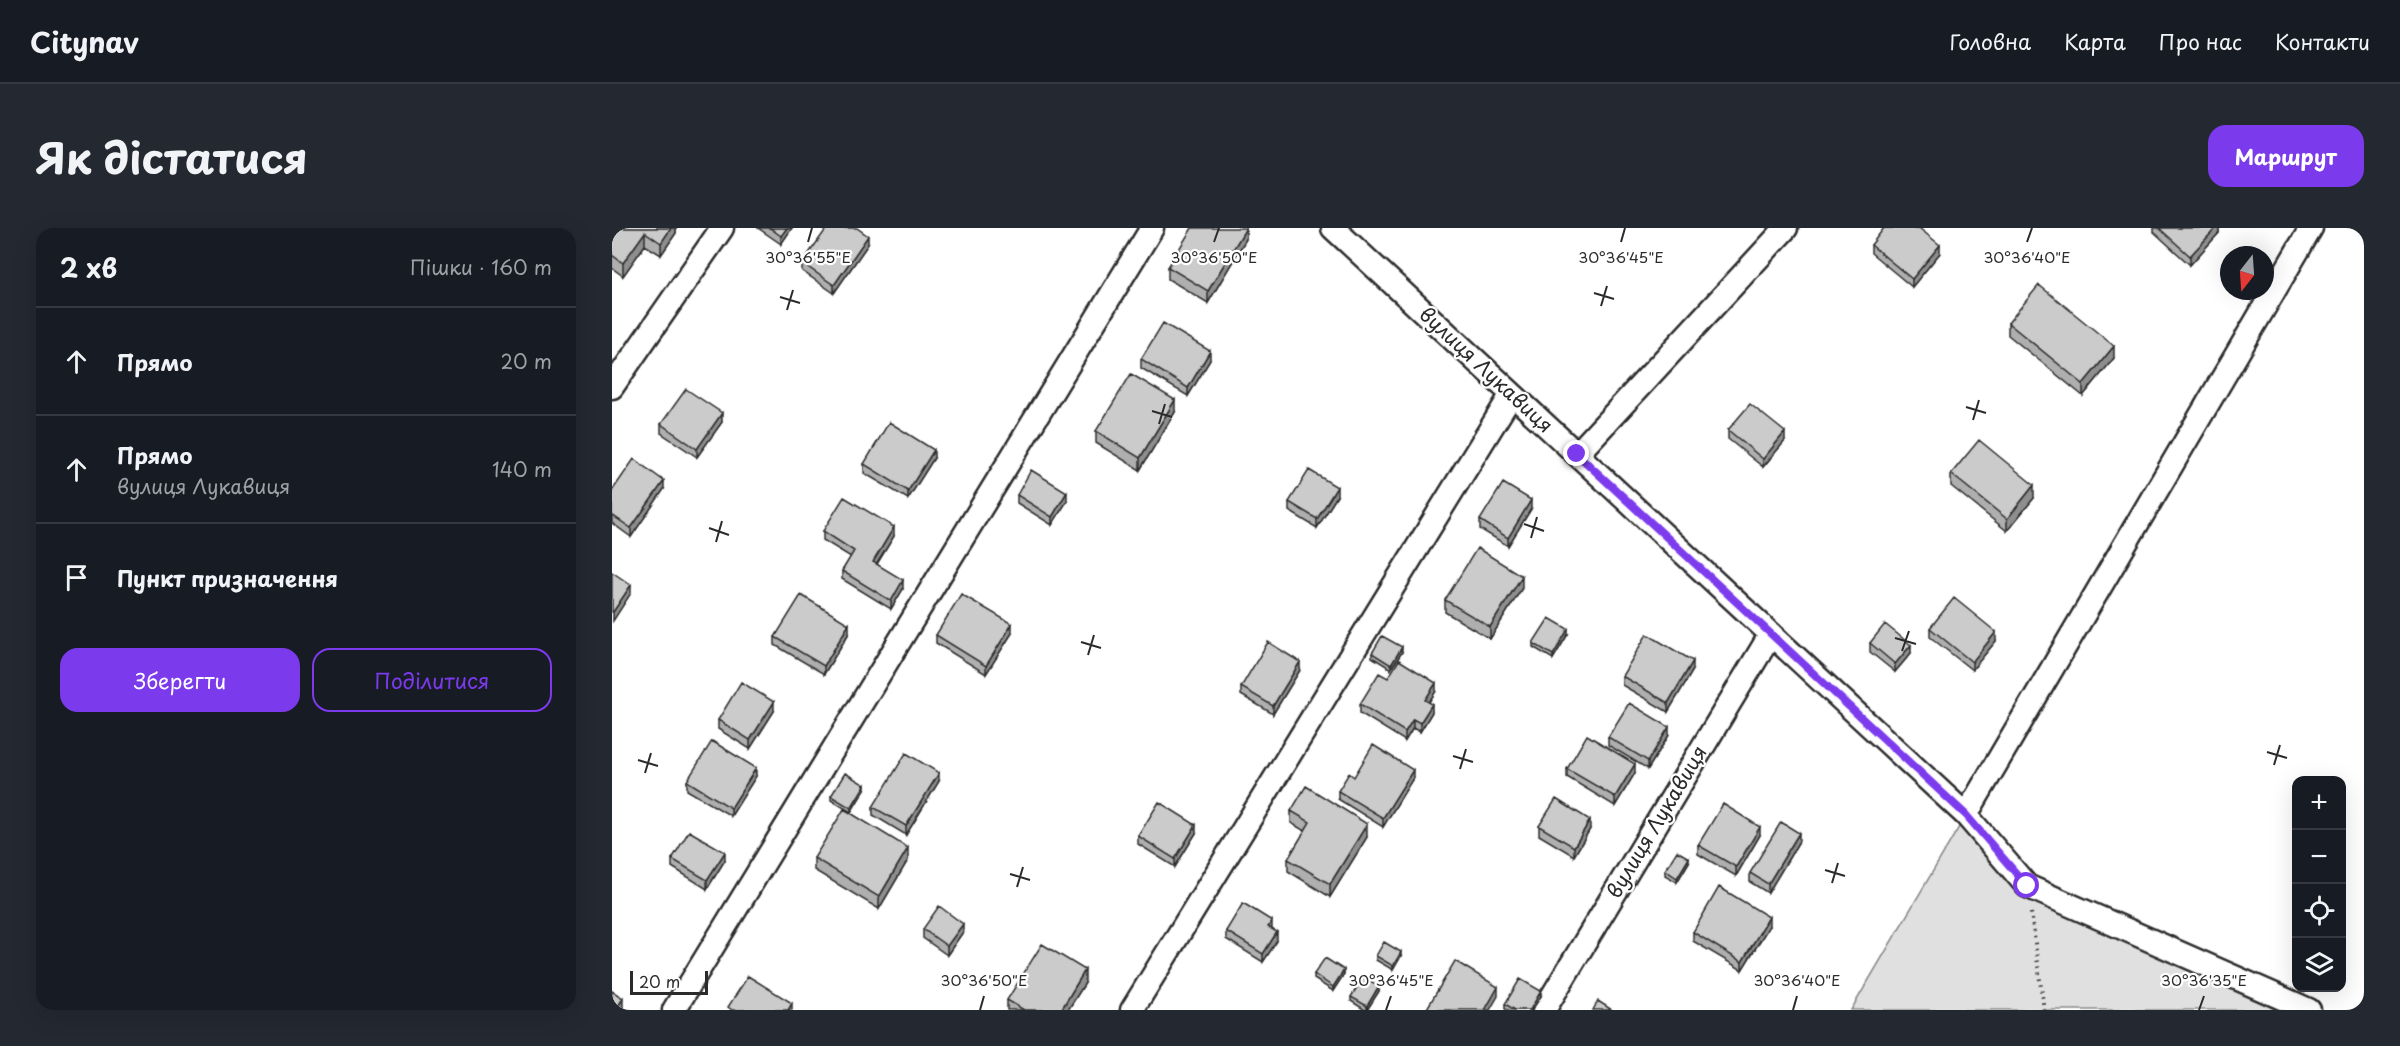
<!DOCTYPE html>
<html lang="uk">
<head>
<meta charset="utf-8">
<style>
  body { margin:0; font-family:"Playpen Sans",sans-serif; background:#242831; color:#f1f3f6 }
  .controls { position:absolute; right:18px; bottom:18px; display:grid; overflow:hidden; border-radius:12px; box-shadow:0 6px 24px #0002 }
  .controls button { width:54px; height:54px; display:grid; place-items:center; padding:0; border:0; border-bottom:2px solid #363941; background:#171b24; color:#f1f3f6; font:30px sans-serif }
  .compass { position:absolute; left:1608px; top:18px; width:54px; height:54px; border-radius:50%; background:#171b24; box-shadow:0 6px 24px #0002; rotate:197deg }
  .scale { position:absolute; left:18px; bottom:15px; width:78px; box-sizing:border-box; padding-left:6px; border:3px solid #2b2b2b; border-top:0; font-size:16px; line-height:21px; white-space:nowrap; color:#2b2b2b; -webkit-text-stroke:4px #fff; paint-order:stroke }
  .stop { position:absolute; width:18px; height:18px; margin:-14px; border:4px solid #7c3aed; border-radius:50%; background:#fff }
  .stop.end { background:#7c3aed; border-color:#fff; box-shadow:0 2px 6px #0008 }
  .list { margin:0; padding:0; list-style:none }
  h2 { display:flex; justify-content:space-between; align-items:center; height:78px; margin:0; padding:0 24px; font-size:26px }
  h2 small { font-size:20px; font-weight:400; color:#9ea1a6 }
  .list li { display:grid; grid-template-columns:39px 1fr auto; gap:18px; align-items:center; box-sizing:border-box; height:108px; padding:0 24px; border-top:2px solid #363941 }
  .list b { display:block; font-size:22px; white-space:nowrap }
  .list p { margin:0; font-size:20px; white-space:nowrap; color:#9ea1a6 }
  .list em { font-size:20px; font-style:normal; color:#9ea1a6 }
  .actions { display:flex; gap:12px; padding:18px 24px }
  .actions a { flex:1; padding:14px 0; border:2px solid #7c3aed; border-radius:18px; text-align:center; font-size:21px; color:#7c3aed }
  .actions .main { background:#7c3aed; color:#fff }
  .icon { flex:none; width:33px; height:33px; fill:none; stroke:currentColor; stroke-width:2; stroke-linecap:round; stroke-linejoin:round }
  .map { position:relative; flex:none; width:1752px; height:782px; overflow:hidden; border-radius:18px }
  header { display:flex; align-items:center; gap:36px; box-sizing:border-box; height:84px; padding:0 30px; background:#171b24; border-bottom:2px solid #363941 }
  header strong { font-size:28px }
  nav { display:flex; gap:33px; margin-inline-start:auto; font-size:21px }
  .intro { display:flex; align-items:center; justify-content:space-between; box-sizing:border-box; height:144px; padding:0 36px }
  h1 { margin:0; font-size:42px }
  .button { padding:15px 27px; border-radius:18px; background:#7c3aed; color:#fff; font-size:21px; font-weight:700 }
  main { display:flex; gap:36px; padding:0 36px }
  aside { flex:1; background:#171b24; border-radius:18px; box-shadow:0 6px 24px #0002 }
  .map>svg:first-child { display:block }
</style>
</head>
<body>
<header>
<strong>Citynav</strong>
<nav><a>Головна</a><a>Карта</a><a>Про нас</a><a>Контакти</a></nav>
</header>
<div class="intro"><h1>Як дістатися</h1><a class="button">Маршрут</a></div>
<main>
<aside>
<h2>2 хв<small>Пішки · 160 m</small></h2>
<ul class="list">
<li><svg class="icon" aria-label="ahead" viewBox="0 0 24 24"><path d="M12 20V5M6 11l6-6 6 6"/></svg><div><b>Прямо</b></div><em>20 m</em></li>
<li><svg class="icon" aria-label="ahead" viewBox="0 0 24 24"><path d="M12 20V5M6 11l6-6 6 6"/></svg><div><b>Прямо</b><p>вулиця Лукавиця</p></div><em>140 m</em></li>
<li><svg class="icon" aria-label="arrive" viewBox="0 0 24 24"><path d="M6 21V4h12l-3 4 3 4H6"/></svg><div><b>Пункт призначення</b></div></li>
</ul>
<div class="actions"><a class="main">Зберегти</a><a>Поділитися</a></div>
</aside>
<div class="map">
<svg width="1752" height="782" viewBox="0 0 1752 782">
  <rect width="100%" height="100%" fill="#fff"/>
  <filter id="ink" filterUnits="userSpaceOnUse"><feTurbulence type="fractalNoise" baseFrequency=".0167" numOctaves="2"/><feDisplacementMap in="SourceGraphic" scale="12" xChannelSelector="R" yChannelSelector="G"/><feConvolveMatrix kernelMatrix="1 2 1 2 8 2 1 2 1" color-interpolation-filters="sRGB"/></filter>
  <g filter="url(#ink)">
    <path fill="#e0e0e0" stroke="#868686" stroke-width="1.5" d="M 1354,587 L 1415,658 L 1697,782 L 1239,782 Z"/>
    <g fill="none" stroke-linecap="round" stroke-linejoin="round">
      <defs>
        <path id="street" d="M 721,0 L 1354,587 L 1415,658 L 1697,782
          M 0,159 L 110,0
          M 965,226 L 1174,0
          M 1354,587 L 1699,0
          M 62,782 L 540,0
          M 520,782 L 900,166
          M 932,782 L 1159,406"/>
      </defs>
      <use href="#street" stroke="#2b2b2b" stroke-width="27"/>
      <path stroke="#2b2b2b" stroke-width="4" stroke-dasharray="1.5 4.5" stroke-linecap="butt" d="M 1419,685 L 1432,782"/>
      <use href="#street" stroke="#fff" stroke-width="22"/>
    </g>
    <path fill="#afafaf" stroke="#2b2b2b" stroke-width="1.5" d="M 0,0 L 64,0 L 64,5 L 49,27 L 33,17 L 11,48 L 0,40 Z
      M 146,0 L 180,0 L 169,16 Z
      M 634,0 L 634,11 L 596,75 L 556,51 L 556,39 Z
      M 1542,0 L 1607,0 L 1607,5 L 1578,37 L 1542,4 Z
      M 256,16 L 222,65 L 190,43 L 190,35 Z
      M 1259,17 L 1328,25 L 1300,59 L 1259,25 Z
      M 1396,95 L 1502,130 L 1471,168 L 1396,107 Z
      M 529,131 L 598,132 L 576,168 L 529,140 Z
      M 563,184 L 528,242 L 484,215 L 484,203 Z
      M 110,194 L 85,229 L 49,205 L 49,196 Z
      M 1116,202 L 1173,213 L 1151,239 L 1116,211 Z
      M 322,230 L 296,271 L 252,245 L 252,236 Z
      M 1339,246 L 1422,270 L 1395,303 L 1339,258 Z
      M 52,261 L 19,309 L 0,295 L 0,263 Z
      M 405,267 L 455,273 L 440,297 L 405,275 Z
      M 725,268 L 705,300 L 677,283 L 677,274 Z
      M 919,281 L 896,318 L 868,301 L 868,292 Z
      M 211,303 L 282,308 L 265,336 L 291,361 L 279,381 L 230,351 L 230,343 L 239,329 L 211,312 Z
      M 910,360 L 878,411 L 833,384 L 833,372 Z
      M 1318,400 L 1384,413 L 1360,442 L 1318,409 Z
      M 237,405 L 212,446 L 163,417 L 163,409 Z
      M 400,405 L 374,446 L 324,415 L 324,407 Z
      M 956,406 L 941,431 L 921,419 L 921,415 Z
      M 1258,415 L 1299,425 L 1283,444 L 1258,424 Z
      M 790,424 L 779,441 L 760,429 L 760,425 Z
      M 688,442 L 661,486 L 629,467 L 629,459 Z
      M 1081,442 L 1056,484 L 1010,457 L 1010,448 Z
      M 776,450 L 824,463 L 817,474 L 820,484 L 808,504 L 801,500 L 793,513 L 748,485 L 748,476 Z
      M 162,483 L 138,521 L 106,501 L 106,492 Z
      M 1057,507 L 1036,541 L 996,517 L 996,509 Z
      M 955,541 L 1023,545 L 1003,578 L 955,549 Z
      M 144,548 L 119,588 L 75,562 L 75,553 Z
      M 742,549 L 801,550 L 771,599 L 726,571 L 726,563 Z
      M 327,553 L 294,607 L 261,587 L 261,579 Z
      M 253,561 L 239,584 L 219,572 L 219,568 Z
      M 679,583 L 755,609 L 718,669 L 676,643 L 676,631 L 693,603 L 679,595 Z
      M 927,598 L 978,601 L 962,628 L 927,607 Z
      M 584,605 L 563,639 L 526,616 L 526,608 Z
      M 1148,607 L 1124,648 L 1086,626 L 1086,617 Z
      M 1187,613 L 1156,665 L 1138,654 L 1138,645 Z
      M 202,630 L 296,632 L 267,681 L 202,642 Z
      M 60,631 L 113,632 L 95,661 L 60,639 Z
      M 1077,634 L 1065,654 L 1053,647 L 1053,642 Z
      M 1157,698 L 1130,742 L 1081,713 L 1081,704 Z
      M 311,701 L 351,704 L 335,727 L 311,710 Z
      M 660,702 L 665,713 L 651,734 L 614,711 L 614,703 Z
      M 764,728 L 789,728 L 781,742 L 764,732 Z
      M 702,746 L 732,746 L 721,763 L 702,751 Z
      M 473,755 L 456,782 L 395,782 L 395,772 Z
      M 767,763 L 755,782 L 753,782 L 739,773 L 739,769 Z
      M 929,768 L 920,782 L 896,782 L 893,781 L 893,776 Z"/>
    <path fill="#8e8e8e" stroke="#2b2b2b" stroke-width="1.5" d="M 59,0 L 64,0 L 64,5 L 49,27 L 49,15 Z
      M 175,0 L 180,0 L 169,16 L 169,8 Z
      M 634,0 L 634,11 L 596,75 L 596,63 Z
      M 1604,0 L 1607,0 L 1607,5 L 1578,37 L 1578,28 Z
      M 33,4 L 33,17 L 11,48 L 11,35 Z
      M 256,8 L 256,16 L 222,65 L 222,57 Z
      M 1328,17 L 1328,25 L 1300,59 L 1300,51 Z
      M 1502,118 L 1502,130 L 1471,168 L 1471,156 Z
      M 598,123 L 598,132 L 576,168 L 576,160 Z
      M 563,172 L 563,184 L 528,242 L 528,230 Z
      M 110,185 L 110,194 L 85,229 L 85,221 Z
      M 1173,204 L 1173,213 L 1151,239 L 1151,231 Z
      M 322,222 L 322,230 L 296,271 L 296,263 Z
      M 52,253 L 52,261 L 19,309 L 19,300 Z
      M 1422,257 L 1422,270 L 1395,303 L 1395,291 Z
      M 725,259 L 725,268 L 705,300 L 705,291 Z
      M 455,264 L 455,273 L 440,297 L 440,289 Z
      M 919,272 L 919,281 L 896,318 L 896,310 Z
      M 282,299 L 282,308 L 261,342 L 261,334 Z
      M 910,348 L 910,360 L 878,411 L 878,399 Z
      M 291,352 L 291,361 L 279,381 L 279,373 Z
      M 19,357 L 19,365 L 1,393 L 1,384 Z
      M 237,396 L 237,405 L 212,446 L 212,438 Z
      M 400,396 L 400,405 L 374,446 L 374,438 Z
      M 956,401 L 956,406 L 941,431 L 941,427 Z
      M 1384,404 L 1384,413 L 1360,442 L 1360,434 Z
      M 1299,417 L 1299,425 L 1283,444 L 1283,436 Z
      M 790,419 L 790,424 L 779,441 L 779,437 Z
      M 1081,433 L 1081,442 L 1056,484 L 1056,475 Z
      M 688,434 L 688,442 L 661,486 L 661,478 Z
      M 824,455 L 824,463 L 813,480 L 813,472 Z
      M 162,474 L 162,483 L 138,521 L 138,512 Z
      M 820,476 L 820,484 L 808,504 L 808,495 Z
      M 801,491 L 801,500 L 793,513 L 793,504 Z
      M 1057,499 L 1057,507 L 1036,541 L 1036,533 Z
      M 1023,536 L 1023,545 L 1003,578 L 1003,569 Z
      M 144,540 L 144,548 L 119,588 L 119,580 Z
      M 801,542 L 801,550 L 771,599 L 771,590 Z
      M 327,545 L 327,553 L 294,607 L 294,598 Z
      M 253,557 L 253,561 L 239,584 L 239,580 Z
      M 978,592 L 978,601 L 962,628 L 962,619 Z
      M 755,596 L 755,609 L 718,669 L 718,656 Z
      M 584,597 L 584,605 L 563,639 L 563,631 Z
      M 1148,599 L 1148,607 L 1124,648 L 1124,639 Z
      M 1187,605 L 1187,613 L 1156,665 L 1156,656 Z
      M 296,620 L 296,632 L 267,681 L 267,669 Z
      M 113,624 L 113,632 L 95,661 L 95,652 Z
      M 1077,630 L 1077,634 L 1065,654 L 1065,650 Z
      M 1157,689 L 1157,698 L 1130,742 L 1130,734 Z
      M 660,693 L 660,701 L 656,708 L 656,699 Z
      M 351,696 L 351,704 L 335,727 L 335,718 Z
      M 665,704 L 665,713 L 651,734 L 651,726 Z
      M 789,724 L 789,728 L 781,742 L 781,738 Z
      M 473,742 L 473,755 L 456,782 L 449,782 Z
      M 732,742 L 732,746 L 721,763 L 721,759 Z
      M 767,758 L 767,763 L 755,782 L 755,778 Z
      M 886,759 L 886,768 L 878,782 L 873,782 Z
      M 929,763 L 929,768 L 920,782 L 918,782 Z
      M 11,770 L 11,779 L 9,782 L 4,782 Z
      M 180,775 L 180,782 L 176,782 Z"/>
    <path fill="#cbcbcb" stroke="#2b2b2b" stroke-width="1.5" d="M 0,0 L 59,0 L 49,15 L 33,4 L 11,35 L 0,27 Z
      M 158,0 L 175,0 L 169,8 Z
      M 215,0 L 245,0 L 256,8 L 222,57 L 190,35 Z
      M 580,0 L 634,0 L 596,63 L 556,39 Z
      M 1272,0 L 1307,0 L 1328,17 L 1300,51 L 1259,17 Z
      M 1547,0 L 1604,0 L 1578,28 Z
      M 1427,57 L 1502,118 L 1471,156 L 1396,95 Z
      M 551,95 L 598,123 L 576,160 L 529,131 Z
      M 519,146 L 563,172 L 528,230 L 484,203 Z
      M 74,161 L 110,185 L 85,221 L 49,196 Z
      M 1138,176 L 1173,204 L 1151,231 L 1116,202 Z
      M 277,194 L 322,222 L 296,263 L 252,236 Z
      M 1367,212 L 1422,257 L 1395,291 L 1339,246 Z
      M 22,231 L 52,253 L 19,300 L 0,287 L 0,263 Z
      M 419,242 L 455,264 L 440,289 L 405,267 Z
      M 697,242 L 725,259 L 705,291 L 677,274 Z
      M 891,255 L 919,272 L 896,310 L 868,292 Z
      M 232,269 L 282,299 L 261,334 L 291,352 L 279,373 L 230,343 L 242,323 L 211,303 Z
      M 865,320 L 910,348 L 878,399 L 833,372 Z
      M 0,344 L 19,357 L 1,384 L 0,384 Z
      M 349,366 L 400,396 L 374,438 L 324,407 Z
      M 189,367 L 237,396 L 212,438 L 163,409 Z
      M 1342,370 L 1384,404 L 1360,434 L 1318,400 Z
      M 937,390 L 956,401 L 941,427 L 921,415 Z
      M 1273,396 L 1299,417 L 1283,436 L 1258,415 Z
      M 1035,406 L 1081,433 L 1056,475 L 1010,448 Z
      M 770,408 L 790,419 L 779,437 L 760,425 Z
      M 656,414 L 688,434 L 661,478 L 629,459 Z
      M 787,432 L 824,455 L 813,472 L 820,476 L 808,495 L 801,491 L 793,504 L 748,476 L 767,445 L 776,450 Z
      M 129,454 L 162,474 L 138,512 L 106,492 Z
      M 1017,475 L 1057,499 L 1036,533 L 996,509 Z
      M 975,507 L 1023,536 L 1003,569 L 955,541 Z
      M 100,513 L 144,540 L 119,580 L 75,553 Z
      M 761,517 L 801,542 L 771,590 L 726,563 L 737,545 L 742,549 Z
      M 294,525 L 327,545 L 294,598 L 261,579 Z
      M 233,545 L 253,557 L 239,580 L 219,568 Z
      M 694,558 L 755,596 L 718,656 L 676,631 L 698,594 L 679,583 Z
      M 944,571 L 978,592 L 962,619 L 927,598 Z
      M 547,574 L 584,597 L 563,631 L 526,608 Z
      M 1111,576 L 1148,599 L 1124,639 L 1086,617 Z
      M 232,581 L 296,620 L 267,669 L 202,630 Z
      M 1169,594 L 1187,605 L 1156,656 L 1138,645 Z
      M 77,603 L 113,624 L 95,652 L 60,631 Z
      M 1065,623 L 1077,630 L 1065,650 L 1053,642 Z
      M 1107,659 L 1157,689 L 1130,734 L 1081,704 Z
      M 631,675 L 660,693 L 656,699 L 665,704 L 651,726 L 614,703 Z
      M 327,678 L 351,696 L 335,718 L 311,701 Z
      M 772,714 L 789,724 L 781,738 L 764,728 Z
      M 430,716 L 473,742 L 449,782 L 412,782 L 395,772 Z
      M 713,730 L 732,742 L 721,759 L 702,746 Z
      M 843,733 L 886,759 L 873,782 L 814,782 Z
      M 136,748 L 180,775 L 176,782 L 120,782 L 116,779 Z
      M 751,749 L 767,758 L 755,778 L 739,769 Z
      M 908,751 L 929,763 L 918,782 L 903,782 L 893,776 Z
      M 0,763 L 11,770 L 4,782 L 0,782 Z
      M 986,773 L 1000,782 L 981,782 Z"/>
  </g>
  <g fill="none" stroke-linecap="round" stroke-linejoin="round" filter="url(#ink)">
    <path stroke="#7c3aed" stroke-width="8" d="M 965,226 L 1354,587 L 1415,658"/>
  </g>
  <path fill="none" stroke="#2b2b2b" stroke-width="2" d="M 196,14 L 200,0M 602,14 L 607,0M 1009,14 L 1013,0M 1415,14 L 1420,0M 982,65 L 1002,71M 168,69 L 188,75M 989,78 L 995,58M 175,82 L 181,62M 1354,179 L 1374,185M 540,183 L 560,189M 1361,192 L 1367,172M 547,196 L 553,176M 912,296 L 932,303M 97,300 L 117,307M 919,310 L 925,289M 104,314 L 110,293M 1283,410 L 1304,416M 469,414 L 489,420M 1290,423 L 1297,403M 476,427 L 482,407M 1655,524 L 1675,530M 841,528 L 861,534M 26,532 L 46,538M 1662,537 L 1668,517M 848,541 L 854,521M 33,545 L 39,525M 1213,642 L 1233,648M 398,646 L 418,652M 1220,655 L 1226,635M 405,659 L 411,639M 368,782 L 372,768M 774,782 L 779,768M 1181,782 L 1185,768M 1587,782 L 1592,768"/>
  <g text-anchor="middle" stroke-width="4.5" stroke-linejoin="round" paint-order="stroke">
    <g font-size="20" fill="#2b2b2b" stroke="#fff">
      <text transform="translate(874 142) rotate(43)" y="7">вулиця Лукавиця</text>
      <text transform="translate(1045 594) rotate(-59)" y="7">вулиця Лукавиця</text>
    </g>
  </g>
  <g font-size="15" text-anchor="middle" fill="#2b2b2b" stroke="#fff" stroke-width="4.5" stroke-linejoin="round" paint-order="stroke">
    <text x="196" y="35">30°36'55"E</text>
    <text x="602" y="35">30°36'50"E</text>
    <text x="1009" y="35">30°36'45"E</text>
    <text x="1415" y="35">30°36'40"E</text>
    <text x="372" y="758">30°36'50"E</text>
    <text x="779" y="758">30°36'45"E</text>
    <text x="1185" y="758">30°36'40"E</text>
    <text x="1592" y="758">30°36'35"E</text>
  </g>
</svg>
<div class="controls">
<button>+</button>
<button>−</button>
<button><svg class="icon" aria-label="locate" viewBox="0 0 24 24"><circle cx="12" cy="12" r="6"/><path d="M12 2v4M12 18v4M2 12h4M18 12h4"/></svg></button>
<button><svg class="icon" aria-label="layers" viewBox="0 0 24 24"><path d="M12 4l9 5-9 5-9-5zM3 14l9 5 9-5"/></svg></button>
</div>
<svg class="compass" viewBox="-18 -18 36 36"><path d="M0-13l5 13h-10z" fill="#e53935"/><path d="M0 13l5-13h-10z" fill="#9ea1a6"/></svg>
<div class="scale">20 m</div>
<div class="stop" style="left:1415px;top:658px"></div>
<div class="stop end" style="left:965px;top:226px"></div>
</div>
</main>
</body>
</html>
